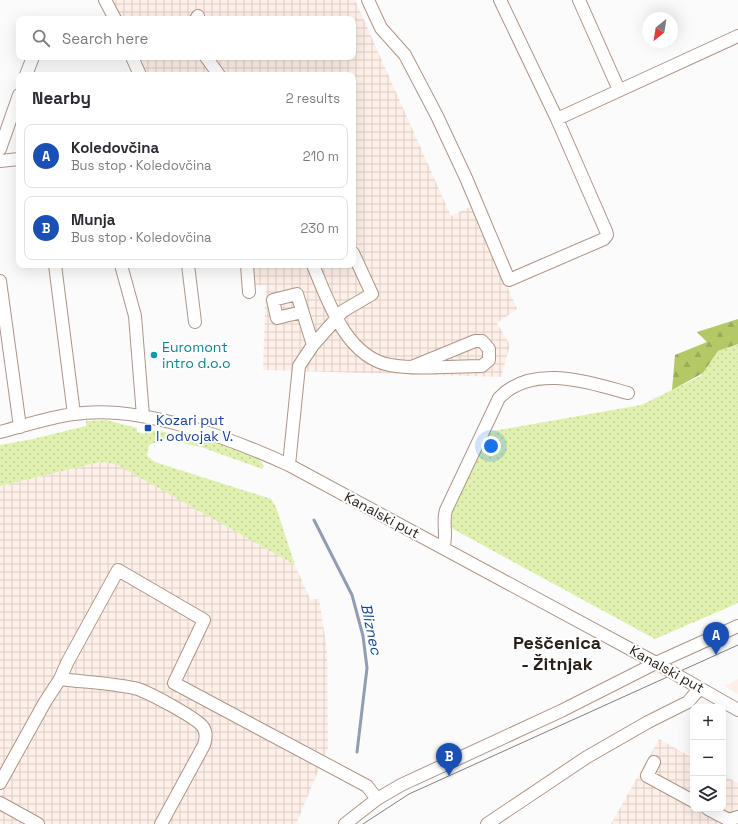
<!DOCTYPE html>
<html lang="en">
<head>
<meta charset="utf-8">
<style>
  body { margin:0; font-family:"Space Grotesk",sans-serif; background:#f7f7f7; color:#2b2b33 }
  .controls { position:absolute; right:12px; bottom:12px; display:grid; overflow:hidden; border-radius:8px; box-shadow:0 4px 16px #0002 }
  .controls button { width:36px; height:36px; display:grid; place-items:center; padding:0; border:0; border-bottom:1px solid #e1e1e2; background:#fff; color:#2b2b33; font:20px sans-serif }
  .compass { position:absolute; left:642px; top:12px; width:36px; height:36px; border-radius:50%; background:#fff; box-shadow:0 4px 16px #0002; rotate:210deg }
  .you { position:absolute; left:491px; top:446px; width:14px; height:14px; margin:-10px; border:3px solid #fff; border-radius:50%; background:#1a73e8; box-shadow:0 0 0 6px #1a73e833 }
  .badge { display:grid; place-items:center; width:26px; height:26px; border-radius:50%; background:#ea580c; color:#fff; font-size:13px; font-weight:700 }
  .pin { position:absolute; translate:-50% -33px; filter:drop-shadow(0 1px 2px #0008) }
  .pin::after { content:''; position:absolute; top:21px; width:14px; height:12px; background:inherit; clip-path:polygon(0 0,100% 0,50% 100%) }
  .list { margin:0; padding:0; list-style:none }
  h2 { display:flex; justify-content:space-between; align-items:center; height:52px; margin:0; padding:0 16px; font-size:17px }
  h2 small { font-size:13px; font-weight:400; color:#7c7c81 }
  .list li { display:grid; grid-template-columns:26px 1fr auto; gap:12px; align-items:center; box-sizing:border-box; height:64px; margin:0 8px 8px; padding:0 8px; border:1px solid #e1e1e2; border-radius:8px }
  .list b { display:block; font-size:15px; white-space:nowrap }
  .list p { margin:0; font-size:13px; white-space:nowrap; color:#7c7c81 }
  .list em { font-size:13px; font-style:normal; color:#7c7c81 }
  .icon { flex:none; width:22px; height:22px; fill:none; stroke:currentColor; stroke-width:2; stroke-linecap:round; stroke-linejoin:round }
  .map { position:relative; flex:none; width:738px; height:824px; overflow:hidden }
  .search { position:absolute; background:#fff; box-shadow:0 4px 16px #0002; left:16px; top:16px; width:340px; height:44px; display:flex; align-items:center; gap:10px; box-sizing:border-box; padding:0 14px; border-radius:8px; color:#7c7c81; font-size:15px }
  .panel { position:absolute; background:#fff; box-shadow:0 4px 16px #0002; left:16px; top:72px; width:340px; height:196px; border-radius:8px }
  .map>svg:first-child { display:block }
</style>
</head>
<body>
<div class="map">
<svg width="738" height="824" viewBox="0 0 738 824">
  <defs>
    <pattern id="industrial-grid" width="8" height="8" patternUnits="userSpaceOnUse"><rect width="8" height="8" fill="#fef0e8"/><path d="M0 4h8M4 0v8" fill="none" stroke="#dacec6"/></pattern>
    <pattern id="grass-dots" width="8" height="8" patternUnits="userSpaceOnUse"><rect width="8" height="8" fill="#dff0af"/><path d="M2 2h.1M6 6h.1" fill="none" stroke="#c0ce96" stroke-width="1.8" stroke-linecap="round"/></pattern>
    <pattern id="forest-firs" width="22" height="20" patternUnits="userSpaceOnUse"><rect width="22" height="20" fill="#b4c966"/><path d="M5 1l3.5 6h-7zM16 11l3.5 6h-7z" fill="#9bac58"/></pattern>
  </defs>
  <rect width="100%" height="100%" fill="#fbfbfb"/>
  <path fill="#fef0e8" d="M 738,679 L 738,694 L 724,686 Z"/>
  <path fill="url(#industrial-grid)" d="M 111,0 L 355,0 L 451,216 L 472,206 L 517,309 L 497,323 L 510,345 L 501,377 L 263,370 L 266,285 L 252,286 L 252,265 L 353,265 L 353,75 L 144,75 L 136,57 L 353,57 L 353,19 L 119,19 Z
    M 100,462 L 117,464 L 295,565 L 310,599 L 319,599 L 327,650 L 328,748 L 296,824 L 0,824 L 0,486 Z
    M 659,739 L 693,758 L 693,809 L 723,809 L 723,775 L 738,783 L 738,824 L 611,824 Z"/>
  <path fill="url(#grass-dots)" d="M 738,344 L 738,603 L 655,639 L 444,524 L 488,432 L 641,405 L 701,376 L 718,351 Z
    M 106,420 L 137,428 L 137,432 L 145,434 L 145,430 L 152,430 C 177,434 251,443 264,466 L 262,469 L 201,447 L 163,439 L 149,445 L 147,456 L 155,462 L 271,499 L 276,507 L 295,565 L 116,464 L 100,462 L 0,486 L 0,445 L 33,439 L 86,426 L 86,421 Z"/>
  <path fill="url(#forest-firs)" d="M 738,319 L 738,344 L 718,351 L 703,373 L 672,390 L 675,355 L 707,342 L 697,332 Z"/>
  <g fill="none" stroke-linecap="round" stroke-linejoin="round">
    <path stroke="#909db2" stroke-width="3" d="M 314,520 L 352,595 L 363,636 L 367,668 L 357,752"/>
    <defs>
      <path id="minor" d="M 105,0 L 115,19
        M 368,0 L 381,28 L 405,55 L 437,116 L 466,178 L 509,280 L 604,239 L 607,235 L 606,231 L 557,119 L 500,0
        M 579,0 L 619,90
        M 196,19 L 198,16
        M 132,57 L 140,75
        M 206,57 L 219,75
        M 26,75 L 33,57
        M 557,119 L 738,36
        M 0,149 L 19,95
        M 0,161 L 19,159
        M 55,265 L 74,414
        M 121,265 L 135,316 L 143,416
        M 188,265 L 195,322
        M 247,265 L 249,292
        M 313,265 C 328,301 346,357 390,365 C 416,370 454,366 482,366 L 489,360 L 489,349 L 482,341 L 475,341 L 414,366
        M 0,281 L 20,427
        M 313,345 L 343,311 L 372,294 L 353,253
        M 0,432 C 24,426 49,417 74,414 C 140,404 230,438 289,465 L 656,663 L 738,710
        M 289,465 L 299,366 L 313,345 L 297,294 L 273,300 L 277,318 L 302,312
        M 443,548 C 448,536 442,523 446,510 L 499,398 C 532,363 588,382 628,393
        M 60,679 L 67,663 L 118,570 L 204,620 L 174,683 L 367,786 L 377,799
        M 654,762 L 647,776 L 693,801
        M 0,783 L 45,702 L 60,679 C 84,682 110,683 134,688 C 145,690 197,718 203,727 C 207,733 206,739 204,745 L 161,824
        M 0,803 L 38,824
        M 708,809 L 729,820 L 738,817
        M 345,824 L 377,799 L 401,785 L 561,711 L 656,663 L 738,626
        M 487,824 L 587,757 L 648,722 L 688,702 L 700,688"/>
    </defs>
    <use href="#minor" stroke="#ae9587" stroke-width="14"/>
    <use href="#minor" stroke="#fff" stroke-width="12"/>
    <path stroke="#86807d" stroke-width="1" d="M 363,824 L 409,794 L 738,645"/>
  </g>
  <circle fill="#0f9aa8" stroke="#fff" stroke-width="1.5" cx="154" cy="355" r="4"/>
  <rect fill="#1a4fb4" stroke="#fff" stroke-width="1.5" x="144" y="424" width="8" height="8" rx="2"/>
  <g text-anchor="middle" stroke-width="4" stroke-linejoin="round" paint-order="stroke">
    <g font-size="14" fill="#0d838f" stroke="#fff" text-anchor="start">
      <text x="162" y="352">Euromont<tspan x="162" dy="16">intro d.o.o</tspan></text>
    </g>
    <g font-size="14" fill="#164399" stroke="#fff" text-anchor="start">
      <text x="156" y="425">Kozari put<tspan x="156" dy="16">I. odvojak V.</tspan></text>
    </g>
    <g font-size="14" fill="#2a201a" stroke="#fff">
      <text transform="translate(382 515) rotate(28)" y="5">Kanalski put</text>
      <text transform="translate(667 669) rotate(29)" y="5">Kanalski put</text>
    </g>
    <g font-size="15" font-style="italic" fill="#144b8f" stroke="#fff">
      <text transform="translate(371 629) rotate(78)" y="5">Bliznec</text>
    </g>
    <g font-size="18" font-weight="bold" fill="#2a201a" stroke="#fff">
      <text x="557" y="649">Peščenica<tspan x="557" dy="21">- Žitnjak</tspan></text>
    </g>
  </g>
</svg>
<div class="controls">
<button>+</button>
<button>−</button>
<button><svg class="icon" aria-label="layers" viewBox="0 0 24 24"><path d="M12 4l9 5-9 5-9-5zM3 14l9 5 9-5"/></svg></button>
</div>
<svg class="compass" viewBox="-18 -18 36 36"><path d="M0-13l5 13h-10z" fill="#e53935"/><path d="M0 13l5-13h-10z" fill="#7c7c81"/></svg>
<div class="you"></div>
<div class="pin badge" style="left:716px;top:655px;background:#1a4fb4">A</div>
<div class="pin badge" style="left:449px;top:776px;background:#1a4fb4">B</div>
<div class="search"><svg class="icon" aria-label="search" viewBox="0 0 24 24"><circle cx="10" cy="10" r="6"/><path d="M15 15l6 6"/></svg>Search here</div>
<section class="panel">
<h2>Nearby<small>2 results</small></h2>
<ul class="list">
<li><span class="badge" style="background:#1a4fb4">A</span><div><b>Koledovčina</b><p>Bus stop · Koledovčina</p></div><em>210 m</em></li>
<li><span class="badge" style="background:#1a4fb4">B</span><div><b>Munja</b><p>Bus stop · Koledovčina</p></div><em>230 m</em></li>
</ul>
</section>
</div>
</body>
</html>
